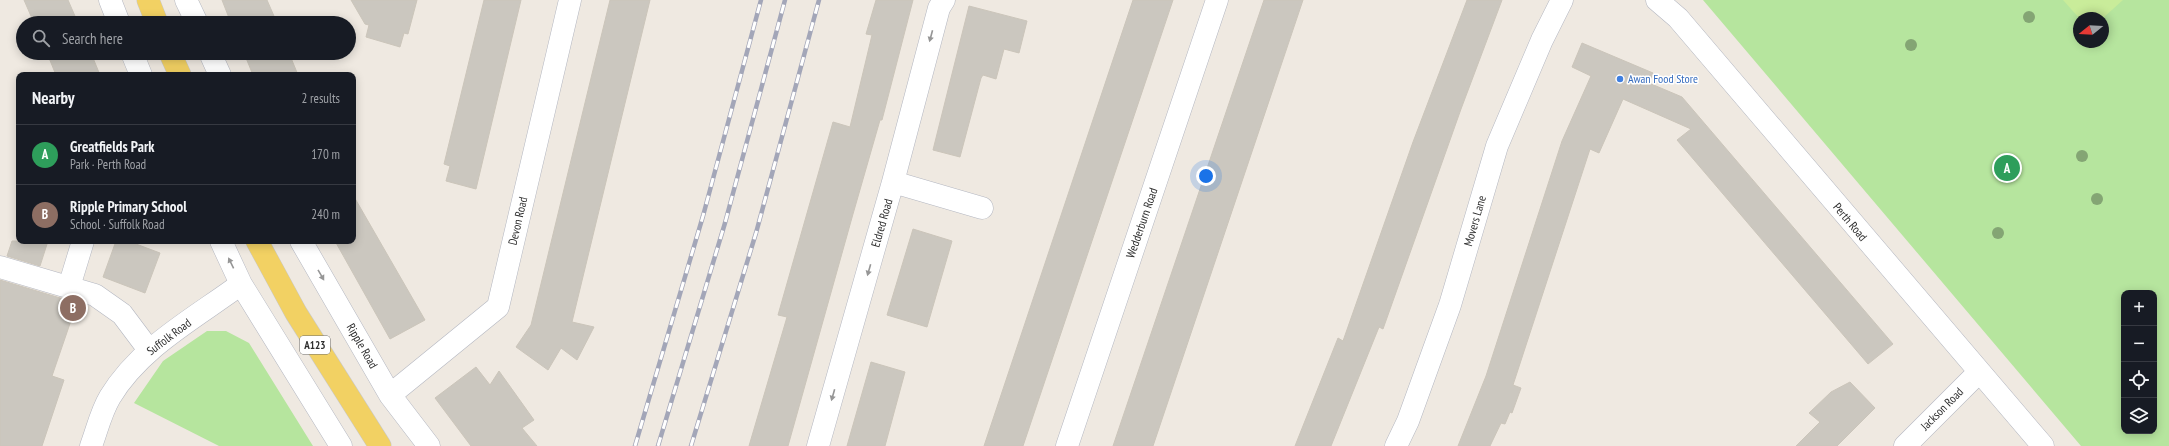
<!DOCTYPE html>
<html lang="en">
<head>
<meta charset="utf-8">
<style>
  body { margin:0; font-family:"PT Sans Narrow",sans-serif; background:#20242c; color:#f1f3f6 }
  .controls { position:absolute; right:12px; bottom:12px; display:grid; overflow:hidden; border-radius:8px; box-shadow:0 2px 10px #0003 }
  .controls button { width:36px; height:36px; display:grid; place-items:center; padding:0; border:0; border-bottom:1px solid #363941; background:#171b24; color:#f1f3f6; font:20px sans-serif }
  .compass { position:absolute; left:2073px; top:12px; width:36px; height:36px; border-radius:50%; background:#171b24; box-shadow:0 2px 10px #0003; rotate:252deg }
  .you { position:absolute; left:1206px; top:176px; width:14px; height:14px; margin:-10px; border:3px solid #fff; border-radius:50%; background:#1a73e8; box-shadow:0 0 0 6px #1a73e833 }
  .badge { display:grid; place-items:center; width:26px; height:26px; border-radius:50%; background:#0b8043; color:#fff; font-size:13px; font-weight:700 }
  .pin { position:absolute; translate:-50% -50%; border:2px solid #fff; box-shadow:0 1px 4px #0006 }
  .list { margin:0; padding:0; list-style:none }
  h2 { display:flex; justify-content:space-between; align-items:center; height:52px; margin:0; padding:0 16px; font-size:17px }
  h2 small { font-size:13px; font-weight:400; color:#9ea1a6 }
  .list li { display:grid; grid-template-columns:26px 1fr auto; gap:12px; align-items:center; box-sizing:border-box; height:60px; padding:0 16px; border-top:1px solid #363941 }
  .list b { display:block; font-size:15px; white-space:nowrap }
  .list p { margin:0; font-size:13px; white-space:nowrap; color:#9ea1a6 }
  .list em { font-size:13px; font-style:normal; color:#9ea1a6 }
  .icon { flex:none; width:22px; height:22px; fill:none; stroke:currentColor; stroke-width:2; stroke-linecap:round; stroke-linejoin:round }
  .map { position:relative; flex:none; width:2169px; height:446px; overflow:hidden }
  .search { position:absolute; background:#171b24; box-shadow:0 2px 10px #0003; left:16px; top:16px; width:340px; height:44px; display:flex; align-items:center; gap:10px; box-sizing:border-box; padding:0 14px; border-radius:22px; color:#9ea1a6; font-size:15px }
  .panel { position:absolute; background:#171b24; box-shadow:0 2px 10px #0003; left:16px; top:72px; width:340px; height:172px; border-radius:8px }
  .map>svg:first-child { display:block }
</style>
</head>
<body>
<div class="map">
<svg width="2169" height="446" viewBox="0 0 2169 446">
  <rect width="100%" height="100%" fill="#efe9e1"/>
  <path fill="#b6e59e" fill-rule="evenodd" d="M 1703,0 L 2169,0 L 2169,446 L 2081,446 ZM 2079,18 L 2103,18 L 2103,42 L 2079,42 ZM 2124,293 L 2154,293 L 2154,431 L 2124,431 Z
    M 207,331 L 226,331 L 249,343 L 313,446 L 219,446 L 134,403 L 163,361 Z"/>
  <path fill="#c9ec9a" d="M 2063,0 L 2123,0 L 2103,18 L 2079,18 Z"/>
  <path fill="#cbc7bf" stroke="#cbc5ba" d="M 24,0 L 68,0 L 78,23 L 34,23 Z
    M 222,0 L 267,0 L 277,23 L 231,23 Z
    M 351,0 L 417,0 L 408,34 L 404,33 L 400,47 L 366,37 L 369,25 L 365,24 Z
    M 484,0 L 521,0 L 476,189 L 446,181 L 450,166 L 444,164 Z
    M 610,0 L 650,0 L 572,322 L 594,327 L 577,360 L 561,348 L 548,370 L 516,347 L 531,325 Z
    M 876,0 L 913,0 L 882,120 L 880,120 L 853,214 L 788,446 L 749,446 L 787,317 L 778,315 L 833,122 L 850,127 L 872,35 L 866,34 Z
    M 1133,0 L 1173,0 L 1023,446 L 984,446 Z
    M 1264,0 L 1303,0 L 1153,446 L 1113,446 Z
    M 1467,0 L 1502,0 L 1461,109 L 1383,329 L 1379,327 L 1331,446 L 1295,446 L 1338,338 L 1343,341 L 1413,142 Z
    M 969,6 L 1027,21 L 1019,53 L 1004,49 L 996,79 L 983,75 L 981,78 L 960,157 L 933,150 Z
    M 1582,43 L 1653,73 L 1649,83 L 1682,97 L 1893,344 L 1868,364 L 1677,140 L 1691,129 L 1623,99 L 1599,153 L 1590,149 L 1513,385 L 1521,388 L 1512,413 L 1510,412 L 1505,424 L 1501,423 L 1490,446 L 1458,446 L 1486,376 L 1562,141 L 1591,76 L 1572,67 Z
    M 47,53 L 91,53 L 100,75 L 56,75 Z
    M 244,53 L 289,53 L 298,75 L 253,75 Z
    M 353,195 L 425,320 L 390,339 L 335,241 L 353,241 Z
    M 913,229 L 952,241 L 927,327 L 887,315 Z
    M 12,241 L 48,241 L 40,266 L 7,256 Z
    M 116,241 L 128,241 L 160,253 L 145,293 L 103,277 Z
    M 0,280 L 77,303 L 52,376 L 64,380 L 42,446 L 0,446 Z
    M 871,362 L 905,372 L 885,446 L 847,446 Z
    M 476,367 L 490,385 L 499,371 L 534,420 L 522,428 L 537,446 L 471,446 L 435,398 Z
    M 1850,382 L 1875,408 L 1837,446 L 1796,446 L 1820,422 L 1809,413 L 1831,392 Z"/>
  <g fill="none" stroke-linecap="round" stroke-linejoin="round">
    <defs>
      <path id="minor" d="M 110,0 L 119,23
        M 186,0 L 197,23
        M 1657,0 L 1678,18 L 2043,446
        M 132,53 L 141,75
        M 210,53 L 220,75
        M 893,182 L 982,208
        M 221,241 L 241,284 L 341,446
        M 301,241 L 390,395 L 429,446
        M 0,267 L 95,295 L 122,314 L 149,350
        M 69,287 L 83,241
        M 390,395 L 498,307 L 570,0
        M 91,446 C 97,430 101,412 110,397 C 140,347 195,318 241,284
        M 818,446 L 893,182 L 939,8 L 944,0
        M 1067,446 L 1217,0
        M 1396,446 L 1408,421 L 1450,305 L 1497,146 L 1542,40 L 1562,0
        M 1905,446 L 1978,373"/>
      <path id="major" d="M 148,0 L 157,23
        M 170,53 L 180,75
        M 257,241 L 296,313 L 380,446"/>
    </defs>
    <use href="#minor" stroke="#b4b7c1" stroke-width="23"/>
    <use href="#major" stroke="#c9c9c9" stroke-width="23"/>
    <use href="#minor" stroke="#fff" stroke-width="22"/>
    <use href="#major" stroke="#f2d163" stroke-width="22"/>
    <defs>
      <path id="rail" d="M 635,446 L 703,216 L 761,0
        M 658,446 L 725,223 L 785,0
        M 691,446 L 756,233 L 819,0"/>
    </defs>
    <use href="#rail" stroke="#a3a6b8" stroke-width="4.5"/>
    <use href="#rail" stroke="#fff" stroke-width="3" stroke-dasharray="9" stroke-linecap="butt"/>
  </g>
  <g fill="#84a574">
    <circle cx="2029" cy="17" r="6"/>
    <circle cx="1911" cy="45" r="6"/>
    <circle cx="2082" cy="156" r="6"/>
    <circle cx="2097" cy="199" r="6"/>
    <circle cx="1998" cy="233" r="6"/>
  </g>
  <defs><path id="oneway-solid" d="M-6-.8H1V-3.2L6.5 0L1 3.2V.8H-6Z"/></defs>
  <g fill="#969696">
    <use href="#oneway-solid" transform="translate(931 36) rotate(105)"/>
    <use href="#oneway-solid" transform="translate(231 263) rotate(-116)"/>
    <use href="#oneway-solid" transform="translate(869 270) rotate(106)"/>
    <use href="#oneway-solid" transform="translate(321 275) rotate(60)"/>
    <use href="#oneway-solid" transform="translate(833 395) rotate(106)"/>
  </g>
  <circle fill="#3f7fe0" stroke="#fff" stroke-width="1.5" cx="1620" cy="79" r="4"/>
  <g text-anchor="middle" stroke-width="3" stroke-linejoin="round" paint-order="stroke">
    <rect fill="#fff" stroke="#6d6d6d" stroke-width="1" x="300" y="336" width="30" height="18" rx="3"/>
    <g font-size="11" font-weight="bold" fill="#2e2e2e">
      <text x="315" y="349">A123</text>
    </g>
    <g font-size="12" fill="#366cbe" stroke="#fff" text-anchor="start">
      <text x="1628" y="83">Awan Food Store</text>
    </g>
    <g font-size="12" fill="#2e2e2e" stroke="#fff">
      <text transform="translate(518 221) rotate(-77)" y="4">Devon Road</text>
      <text transform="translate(1475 221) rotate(-74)" y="4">Movers Lane</text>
      <text transform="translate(1850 222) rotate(50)" y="4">Perth Road</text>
      <text transform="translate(882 223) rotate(-74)" y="4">Eldred Road</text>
      <text transform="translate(1142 223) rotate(-71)" y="4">Wedderburn Road</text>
      <text transform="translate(169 337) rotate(-37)" y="4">Suffolk Road</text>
      <text transform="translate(362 346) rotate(60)" y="4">Ripple Road</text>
      <text transform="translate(1942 409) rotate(-45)" y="4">Jackson Road</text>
    </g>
  </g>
</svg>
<div class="controls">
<button>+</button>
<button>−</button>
<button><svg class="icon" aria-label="locate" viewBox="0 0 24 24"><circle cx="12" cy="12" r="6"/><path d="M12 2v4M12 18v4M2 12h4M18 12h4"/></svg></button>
<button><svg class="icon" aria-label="layers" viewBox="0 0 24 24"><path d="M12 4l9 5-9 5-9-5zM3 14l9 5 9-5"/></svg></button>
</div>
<svg class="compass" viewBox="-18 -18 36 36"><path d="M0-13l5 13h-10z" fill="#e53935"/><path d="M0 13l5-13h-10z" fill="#9ea1a6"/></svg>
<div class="you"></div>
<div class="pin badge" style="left:2007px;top:168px;background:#2e9e5b">A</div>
<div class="pin badge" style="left:73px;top:308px;background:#8d6e63">B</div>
<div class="search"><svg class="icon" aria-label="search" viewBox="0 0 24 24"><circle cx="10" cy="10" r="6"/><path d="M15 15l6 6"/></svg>Search here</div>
<section class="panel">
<h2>Nearby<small>2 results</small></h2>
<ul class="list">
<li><span class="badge" style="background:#2e9e5b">A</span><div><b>Greatfields Park</b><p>Park · Perth Road</p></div><em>170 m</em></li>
<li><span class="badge" style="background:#8d6e63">B</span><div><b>Ripple Primary School</b><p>School · Suffolk Road</p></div><em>240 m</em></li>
</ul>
</section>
</div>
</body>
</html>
